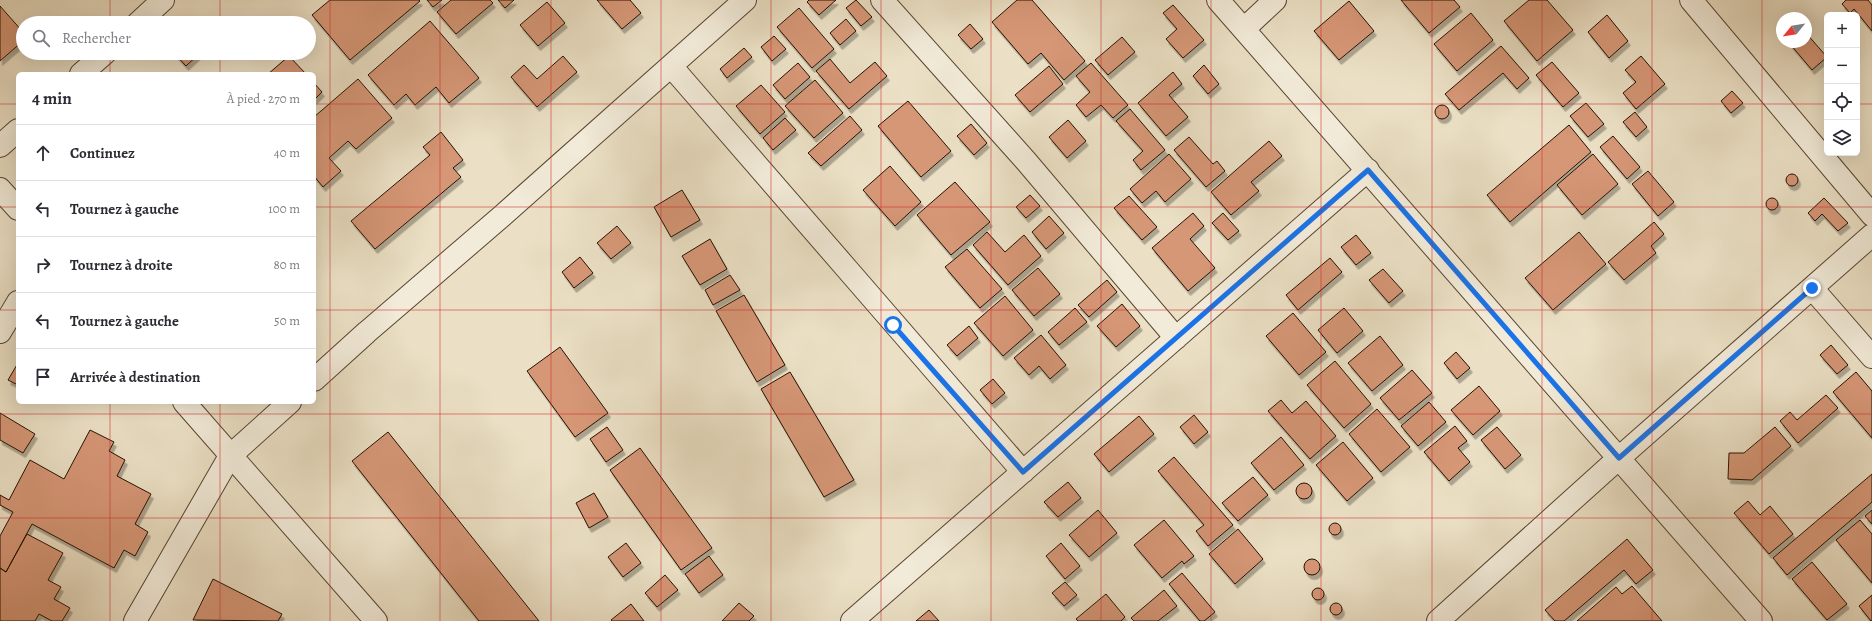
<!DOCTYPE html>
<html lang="fr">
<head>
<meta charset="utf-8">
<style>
  body { margin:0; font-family:Alegreya,serif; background:#f2f2f3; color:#2b2b33 }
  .controls { position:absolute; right:12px; top:12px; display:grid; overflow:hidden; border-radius:6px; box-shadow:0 4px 16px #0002 }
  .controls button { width:36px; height:36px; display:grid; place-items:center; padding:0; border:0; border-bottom:1px solid #e1e1e2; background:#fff; color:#2b2b33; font:20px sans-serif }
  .compass { position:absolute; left:1776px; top:12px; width:36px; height:36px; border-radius:50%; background:#fff; box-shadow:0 4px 16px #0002; rotate:240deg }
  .stop { position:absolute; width:12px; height:12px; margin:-9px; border:3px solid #1a73e8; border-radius:50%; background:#fff }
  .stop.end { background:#1a73e8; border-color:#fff; box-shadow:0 1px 4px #0008 }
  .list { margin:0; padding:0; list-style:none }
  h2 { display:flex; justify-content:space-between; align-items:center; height:52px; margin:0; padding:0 16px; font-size:17px }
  h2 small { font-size:13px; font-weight:400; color:#7c7c81 }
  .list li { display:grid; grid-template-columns:26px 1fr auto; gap:12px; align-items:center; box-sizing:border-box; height:56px; padding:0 16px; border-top:1px solid #e1e1e2 }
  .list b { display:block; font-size:15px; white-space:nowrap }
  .list em { font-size:13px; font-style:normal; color:#7c7c81 }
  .icon { flex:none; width:22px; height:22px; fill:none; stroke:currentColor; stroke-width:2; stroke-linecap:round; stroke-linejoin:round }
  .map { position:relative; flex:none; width:1872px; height:621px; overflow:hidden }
  .search { position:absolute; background:#fff; box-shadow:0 4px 16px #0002; left:16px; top:16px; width:300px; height:44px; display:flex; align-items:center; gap:10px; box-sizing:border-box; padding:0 14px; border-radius:22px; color:#7c7c81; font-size:15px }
  .panel { position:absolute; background:#fff; box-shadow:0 4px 16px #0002; left:16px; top:72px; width:300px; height:332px; border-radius:6px }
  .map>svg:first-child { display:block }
</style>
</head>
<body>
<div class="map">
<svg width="1872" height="621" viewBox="0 0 1872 621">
  <defs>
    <filter id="shadow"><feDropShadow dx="2.5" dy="4.5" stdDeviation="0" flood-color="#0004"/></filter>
  </defs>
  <rect width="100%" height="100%" fill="#ebe0c5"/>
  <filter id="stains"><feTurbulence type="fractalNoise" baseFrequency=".005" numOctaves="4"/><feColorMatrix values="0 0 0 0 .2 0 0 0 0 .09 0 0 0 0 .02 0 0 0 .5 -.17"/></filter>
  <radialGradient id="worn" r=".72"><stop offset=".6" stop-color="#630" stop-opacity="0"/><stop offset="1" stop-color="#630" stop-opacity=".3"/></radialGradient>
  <path fill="#d69777" stroke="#261100" filter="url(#shadow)" d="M 330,0 L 419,0 L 420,1 L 350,60 L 312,15 Z
    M 427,0 L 442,0 L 433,7 Z
    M 451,0 L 490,0 L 493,3 L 456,34 L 437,12 Z
    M 498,0 L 514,0 L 505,8 Z
    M 597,0 L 630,0 L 641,13 L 622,29 Z
    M 809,0 L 836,0 L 819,15 L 807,2 Z
    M 856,0 L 872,17 L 861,26 L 846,8 Z
    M 1017,0 L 1032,0 L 1085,61 L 1064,80 L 1041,53 L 1028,64 L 992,22 Z
    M 1401,0 L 1454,0 L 1460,7 L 1429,33 Z
    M 1529,0 L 1547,0 L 1573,30 L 1537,61 L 1504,21 Z
    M 1846,0 L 1868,0 L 1872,5 L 1872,31 L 1854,9 L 1850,13 L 1842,4 Z
    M 1349,1 L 1374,31 L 1339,60 L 1314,31 Z
    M 547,2 L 565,23 L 538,46 L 520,25 Z
    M 1173,5 L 1204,40 L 1183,58 L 1166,39 L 1177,29 L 1163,13 Z
    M 0,6 L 23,32 L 23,41 L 0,61 Z
    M 799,8 L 834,49 L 812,68 L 777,27 Z
    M 1471,13 L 1493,40 L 1457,71 L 1434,44 Z
    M 1607,15 L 1628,41 L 1609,58 L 1588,32 Z
    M 846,19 L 856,31 L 840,45 L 830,33 Z
    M 430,21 L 479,78 L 449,103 L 436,87 L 415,105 L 406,94 L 394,105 L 368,75 Z
    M 970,24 L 983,39 L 971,49 L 958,35 Z
    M 1806,33 L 1827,57 L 1812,70 L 1790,44 L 1793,42 L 1806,42 Z
    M 774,36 L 786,49 L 772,61 L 761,47 Z
    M 1122,37 L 1135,52 L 1108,75 L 1095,60 Z
    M 1501,46 L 1529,78 L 1517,89 L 1503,73 L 1459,110 L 1445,94 Z
    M 744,48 L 752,57 L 727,78 L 720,69 Z
    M 174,53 L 200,53 L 186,66 Z
    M 289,56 L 306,74 L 268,74 Z
    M 563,56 L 577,72 L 537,107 L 511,77 L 524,65 L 537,79 Z
    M 1641,56 L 1665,84 L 1636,109 L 1623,93 L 1636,82 L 1625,70 Z
    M 830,59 L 850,83 L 875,62 L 887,76 L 849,109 L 816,71 Z
    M 1552,62 L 1579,93 L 1563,107 L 1536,75 Z
    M 798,63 L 810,77 L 785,99 L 773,85 Z
    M 1091,63 L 1128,105 L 1113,118 L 1101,105 L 1086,117 L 1076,105 L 1090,92 L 1076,76 Z
    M 1204,65 L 1219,84 L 1208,94 L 1193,76 Z
    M 1049,66 L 1063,84 L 1030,112 L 1015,95 Z
    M 1173,72 L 1182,84 L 1169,95 L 1188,117 L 1166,136 L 1138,103 Z
    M 358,79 L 392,118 L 356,149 L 348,141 L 329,158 L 341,171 L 323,187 L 314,176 L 314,117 Z
    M 815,80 L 843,113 L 814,138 L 785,106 Z
    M 314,83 L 322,92 L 314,100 Z
    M 761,85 L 785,112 L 760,134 L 736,106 Z
    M 1732,91 L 1743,103 L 1731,113 L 1721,101 Z
    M 908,101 L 951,151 L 921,177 L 878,126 Z
    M 1586,103 L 1604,124 L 1588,137 L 1570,116 Z
    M1435 112a7 7 0 1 1 14 0a7 7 0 1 1-14 0Z
    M 1130,109 L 1165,150 L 1141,170 L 1133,160 L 1143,151 L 1116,121 Z
    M 1635,112 L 1647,127 L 1636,137 L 1623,122 Z
    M 850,116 L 862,130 L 821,166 L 808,153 Z
    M 785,118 L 796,130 L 773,150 L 763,138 Z
    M 1068,120 L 1086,141 L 1067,158 L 1049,137 Z
    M 971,124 L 987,143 L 974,155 L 957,136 Z
    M 1569,125 L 1591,152 L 1510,222 L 1487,195 Z
    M 441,132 L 463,160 L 453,168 L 461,177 L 375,249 L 351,221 L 430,155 L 423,147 Z
    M 1613,136 L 1640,167 L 1627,179 L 1600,147 Z
    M 1189,137 L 1213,164 L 1217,161 L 1225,171 L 1206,187 L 1174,150 Z
    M 1269,141 L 1282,156 L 1251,182 L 1259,191 L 1231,215 L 1211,192 Z
    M 1169,154 L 1191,179 L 1165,202 L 1156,191 L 1142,203 L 1130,189 Z
    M 1593,154 L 1618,184 L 1582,215 L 1557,185 Z
    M 890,166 L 921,202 L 895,226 L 863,190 Z
    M 1648,171 L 1674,202 L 1658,216 L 1632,184 Z
    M1786 180a6 6 0 1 1 12 0a6 6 0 1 1-12 0Z
    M 955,182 L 990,222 L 951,255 L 917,215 Z
    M 682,190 L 700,220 L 671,237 L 654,207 Z
    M 1030,195 L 1040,206 L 1026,218 L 1016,207 Z
    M 1129,196 L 1157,227 L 1142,240 L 1114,208 Z
    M1766 204a6 6 0 1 1 12 0a6 6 0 1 1-12 0Z
    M 1824,198 L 1848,223 L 1838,231 L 1822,214 L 1815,221 L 1808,213 Z
    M 1193,213 L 1204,226 L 1190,239 L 1215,268 L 1188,291 L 1152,248 Z
    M 1223,213 L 1239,231 L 1228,240 L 1212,223 Z
    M 1049,216 L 1064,233 L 1046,249 L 1032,232 Z
    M 1654,222 L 1664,234 L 1651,246 L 1656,253 L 1624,280 L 1608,262 Z
    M 617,226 L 631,243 L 611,259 L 597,243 Z
    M 987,232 L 1005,252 L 1024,235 L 1041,256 L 1008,285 L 973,245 Z
    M 1579,232 L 1606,264 L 1553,310 L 1525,278 Z
    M 1356,235 L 1371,253 L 1356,265 L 1341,247 Z
    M 710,239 L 727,269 L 700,285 L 682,256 Z
    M 967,249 L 1002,289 L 980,308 L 945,267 Z
    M 580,257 L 593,273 L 574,288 L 562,272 Z
    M 1330,258 L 1342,272 L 1298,310 L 1286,295 Z
    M 1038,268 L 1060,294 L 1034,316 L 1012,290 Z
    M 1383,269 L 1403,291 L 1389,303 L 1369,280 Z
    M 730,275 L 740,290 L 713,305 L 705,290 Z
    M 1107,280 L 1117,292 L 1089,317 L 1078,305 Z
    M 744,295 L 785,365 L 757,382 L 716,311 Z
    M 1005,296 L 1033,330 L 1003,356 L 974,323 Z
    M 1122,304 L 1140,326 L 1116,347 L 1097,326 Z
    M 1075,308 L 1087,322 L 1059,345 L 1048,332 Z
    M 1344,308 L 1363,331 L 1337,353 L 1318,330 Z
    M 1293,313 L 1326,352 L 1299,375 L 1266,336 Z
    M 969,326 L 978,338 L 957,356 L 947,345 Z
    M 1041,335 L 1066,365 L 1050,379 L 1039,366 L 1029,375 L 1014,358 Z
    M 1380,336 L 1403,365 L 1372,391 L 1348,363 Z
    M 1831,345 L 1848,365 L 1837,374 L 1820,355 Z
    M 560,347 L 608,413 L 575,437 L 527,371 Z
    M 1456,352 L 1470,368 L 1457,379 L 1444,363 Z
    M 1335,361 L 1371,404 L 1344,428 L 1307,385 Z
    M 18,363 L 18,385 L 8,380 Z
    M 1412,370 L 1432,393 L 1399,420 L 1380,398 Z
    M 790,372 L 854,480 L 824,497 L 761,389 Z
    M 1856,372 L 1872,391 L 1872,438 L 1833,392 Z
    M 993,379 L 1005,393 L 992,404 L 980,390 Z
    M 1479,386 L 1500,411 L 1473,435 L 1451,410 Z
    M 1826,395 L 1838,408 L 1798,443 L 1780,421 L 1790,412 L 1797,420 Z
    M 1281,400 L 1292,413 L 1306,401 L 1336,436 L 1310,459 L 1268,411 Z
    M 1429,402 L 1446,422 L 1418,446 L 1401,426 Z
    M 1377,409 L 1410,447 L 1381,472 L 1349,434 Z
    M 0,413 L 35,434 L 23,453 L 0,440 Z
    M 1194,415 L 1208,432 L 1194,444 L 1180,427 Z
    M 1139,416 L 1154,434 L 1109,472 L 1094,454 Z
    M 1455,426 L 1467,441 L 1458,448 L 1470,462 L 1449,481 L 1424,452 Z
    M 607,427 L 623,450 L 606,462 L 590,439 Z
    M 1497,427 L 1521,455 L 1505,469 L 1481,440 Z
    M 1775,427 L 1791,446 L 1752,480 L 1728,479 L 1729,453 L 1744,453 Z
    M 90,430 L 114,442 L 109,451 L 125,460 L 117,476 L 151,494 L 135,524 L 148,532 L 135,556 L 124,550 L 114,568 L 32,524 L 6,572 L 0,568 L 0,536 L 13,512 L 0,505 L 0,495 L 9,500 L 30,460 L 64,479 Z
    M 388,432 L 539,621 L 479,621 L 352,461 Z
    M 1281,437 L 1304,465 L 1274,490 L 1251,463 Z
    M 1343,442 L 1373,478 L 1347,501 L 1316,465 Z
    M 640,448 L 712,548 L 681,570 L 610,470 Z
    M 1174,457 L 1233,525 L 1208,546 L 1196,531 L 1204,525 L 1158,471 Z
    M 1872,474 L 1872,502 L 1787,575 L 1773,558 Z
    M 1253,477 L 1268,495 L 1238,521 L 1222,503 Z
    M 1068,482 L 1081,498 L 1058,517 L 1044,502 Z
    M1296 491a8 8 0 1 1 16 0a8 8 0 1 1-16 0Z
    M 594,493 L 608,517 L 589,528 L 576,503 Z
    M 1748,501 L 1760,515 L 1770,506 L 1793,534 L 1769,554 L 1734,513 Z
    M 1098,510 L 1117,533 L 1089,557 L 1069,535 Z
    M 1872,510 L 1872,524 L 1865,516 Z
    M 1164,520 L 1194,556 L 1184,564 L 1182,561 L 1162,578 L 1134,545 Z
    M 1860,520 L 1872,534 L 1872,583 L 1836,540 Z
    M1329 529a6 6 0 1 1 12 0a6 6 0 1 1-12 0Z
    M 1238,529 L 1263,559 L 1235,584 L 1209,554 Z
    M 27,534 L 63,553 L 48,580 L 61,587 L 54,599 L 70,608 L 62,621 L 52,621 L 39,614 L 35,621 L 0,621 L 0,568 L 6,572 Z
    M 1627,539 L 1653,570 L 1636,584 L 1624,570 L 1564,621 L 1555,621 L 1545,610 Z
    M 626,543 L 641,563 L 623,577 L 608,557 Z
    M 1061,543 L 1080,566 L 1065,579 L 1046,556 Z
    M 709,556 L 723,575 L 699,593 L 685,574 Z
    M1304 567a8 8 0 1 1 16 0a8 8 0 1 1-16 0Z
    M 1812,562 L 1847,604 L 1827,620 L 1792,579 Z
    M 1182,573 L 1215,612 L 1204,621 L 1200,621 L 1169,584 Z
    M 665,575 L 678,590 L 657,607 L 645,593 Z
    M 213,579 L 282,614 L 278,621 L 193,620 Z
    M 1065,582 L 1077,595 L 1064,606 L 1052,593 Z
    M 1632,586 L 1662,621 L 1577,621 L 1616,587 L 1622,594 Z
    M1312 594a6 6 0 1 1 12 0a6 6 0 1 1-12 0Z
    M 1164,590 L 1177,606 L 1158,621 L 1134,621 L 1131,618 Z
    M 1106,594 L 1125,617 L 1121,621 L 1078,621 L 1076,619 Z
    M 1872,595 L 1872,621 L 1871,621 L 1859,606 Z
    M 739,603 L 754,616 L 749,621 L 722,621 Z
    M1330 609a6 6 0 1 1 12 0a6 6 0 1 1-12 0Z
    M 631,604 L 644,621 L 612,621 L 611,620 Z
    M 929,610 L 939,621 L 916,621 Z"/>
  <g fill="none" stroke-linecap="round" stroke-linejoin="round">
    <defs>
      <path id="minor" d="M 882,0 L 1026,161 L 1176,338
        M 1218,0 L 1761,621
        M 1691,0 L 1872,215
        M 138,23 L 163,0
        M 1244,29 L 1275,0
        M 671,66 C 789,201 905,337 1023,472
        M 81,74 L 105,53
        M 0,146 L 18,130
        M 1812,288 L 1872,357
        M 0,332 L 18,302
        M 314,380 L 367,332 L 502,216 L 745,0
        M 135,621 L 230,456 L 290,402
        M 852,621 L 1368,170
        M 1438,621 L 1619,458 L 1872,235"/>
      <path id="tertiary" d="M 0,189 L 18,209
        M 184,402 L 376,621"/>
    </defs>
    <use href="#minor" stroke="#574531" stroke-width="24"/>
    <use href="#tertiary" stroke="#574531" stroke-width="24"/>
    <use href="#minor" stroke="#f2ebd9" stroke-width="22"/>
    <use href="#tertiary" stroke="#f2ebd9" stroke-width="22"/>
  </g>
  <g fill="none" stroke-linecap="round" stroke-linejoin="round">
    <path stroke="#1a73e8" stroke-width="5" d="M 893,325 L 1023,472 L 1368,170 L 1619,458 L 1812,288"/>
  </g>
  <path fill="none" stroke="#d62828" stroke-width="1" stroke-opacity="0.55" d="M 110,0 L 110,23M 220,0 L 220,23M 330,0 L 330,621M 440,0 L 440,621M 551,0 L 551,621M 661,0 L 661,621M 771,0 L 771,621M 881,0 L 881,621M 991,0 L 991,621M 1101,0 L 1101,621M 1211,0 L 1211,621M 1321,0 L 1321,621M 1432,0 L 1432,621M 1542,0 L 1542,621M 1652,0 L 1652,621M 1762,0 L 1762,621M 110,53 L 110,74M 220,53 L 220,74M 0,104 L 18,104M 314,104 L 1827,104M 1857,104 L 1872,104M 0,207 L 18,207M 314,207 L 1872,207M 0,310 L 18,310M 314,310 L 1872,310M 110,402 L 110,621M 220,402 L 220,621M 0,414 L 1872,414M 0,518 L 1872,518"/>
  <rect width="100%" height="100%" filter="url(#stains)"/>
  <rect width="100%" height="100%" fill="url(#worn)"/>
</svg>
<div class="controls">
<button>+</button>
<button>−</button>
<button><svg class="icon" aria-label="locate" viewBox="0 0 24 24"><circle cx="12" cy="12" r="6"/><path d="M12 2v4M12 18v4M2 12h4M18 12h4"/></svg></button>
<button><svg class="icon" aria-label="layers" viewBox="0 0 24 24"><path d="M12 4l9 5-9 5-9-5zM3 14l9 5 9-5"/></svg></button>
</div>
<svg class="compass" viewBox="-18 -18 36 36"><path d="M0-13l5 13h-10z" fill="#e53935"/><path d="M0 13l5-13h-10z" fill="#7c7c81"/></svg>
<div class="stop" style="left:893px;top:325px"></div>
<div class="stop end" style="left:1812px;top:288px"></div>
<div class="search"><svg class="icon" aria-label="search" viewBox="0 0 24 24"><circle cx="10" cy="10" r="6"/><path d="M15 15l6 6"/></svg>Rechercher</div>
<section class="panel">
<h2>4 min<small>À pied · 270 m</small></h2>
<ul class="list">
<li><svg class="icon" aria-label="ahead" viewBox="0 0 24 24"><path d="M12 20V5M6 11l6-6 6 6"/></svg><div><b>Continuez</b></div><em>40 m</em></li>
<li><svg class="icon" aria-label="left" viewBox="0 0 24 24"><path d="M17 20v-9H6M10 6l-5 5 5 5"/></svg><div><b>Tournez à gauche</b></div><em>100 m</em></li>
<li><svg class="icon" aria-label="right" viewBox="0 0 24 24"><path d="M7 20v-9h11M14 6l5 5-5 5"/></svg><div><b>Tournez à droite</b></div><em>80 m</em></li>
<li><svg class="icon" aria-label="left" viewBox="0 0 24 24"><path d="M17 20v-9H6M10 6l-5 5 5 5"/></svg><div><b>Tournez à gauche</b></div><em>50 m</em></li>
<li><svg class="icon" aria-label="arrive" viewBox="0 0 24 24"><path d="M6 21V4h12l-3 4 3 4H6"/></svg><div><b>Arrivée à destination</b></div></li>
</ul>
</section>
</div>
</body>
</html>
